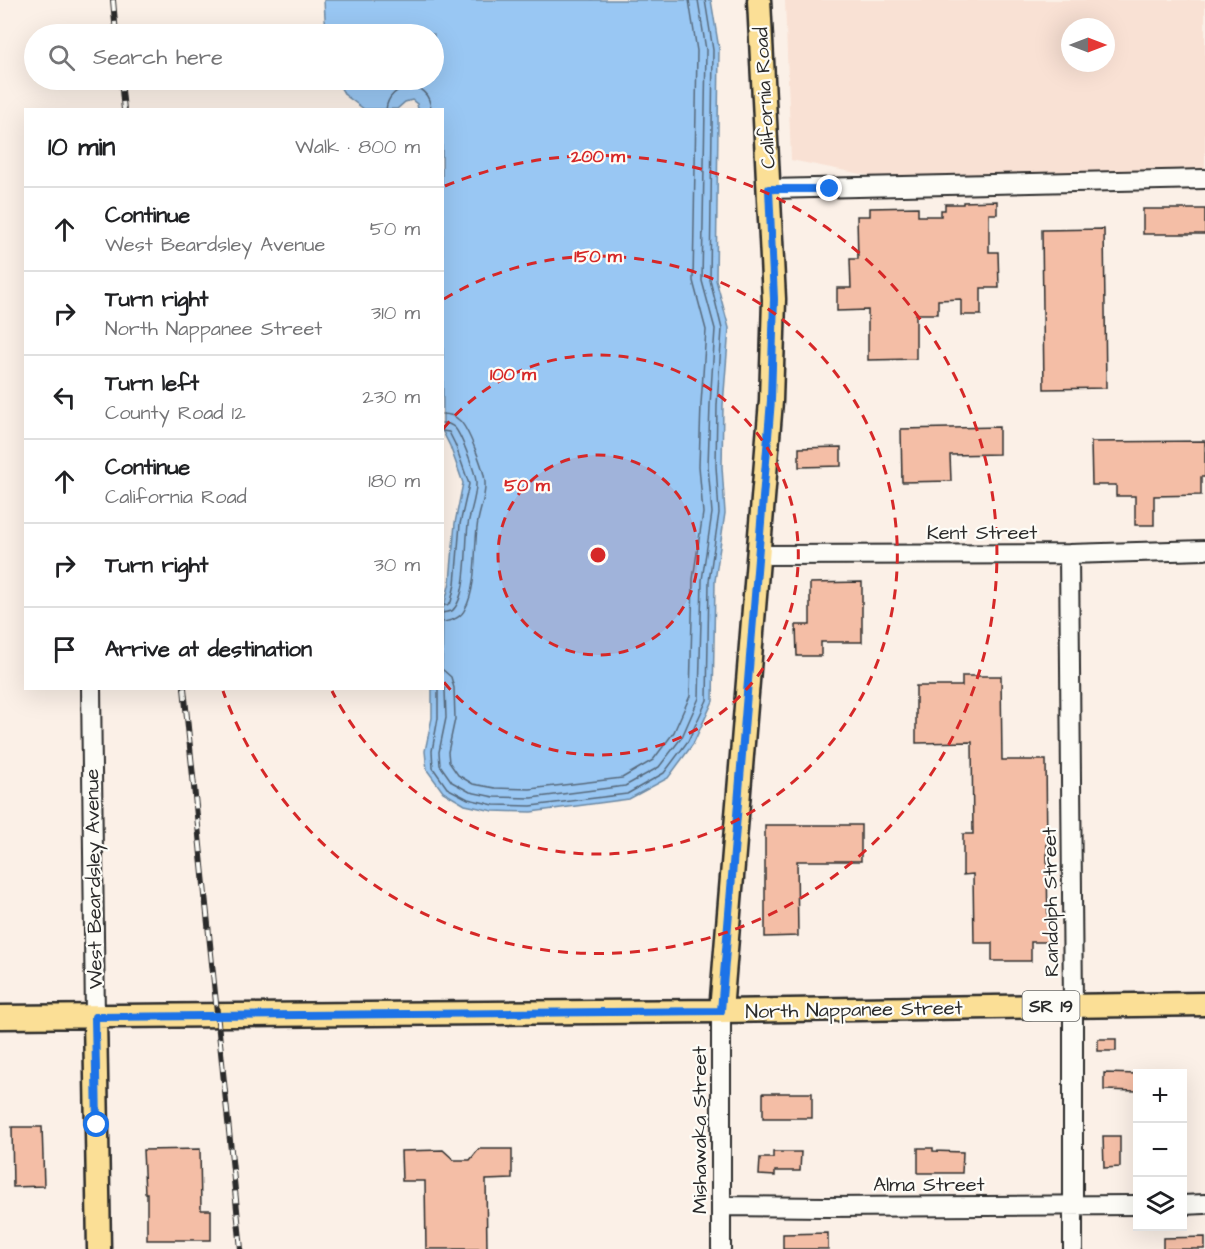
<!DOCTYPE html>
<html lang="en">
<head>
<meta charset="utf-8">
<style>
  body { margin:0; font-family:"Architects Daughter",sans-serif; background:#f2f2f2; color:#202124 }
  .controls { position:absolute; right:18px; bottom:18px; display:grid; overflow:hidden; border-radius:0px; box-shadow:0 6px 24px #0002 }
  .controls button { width:54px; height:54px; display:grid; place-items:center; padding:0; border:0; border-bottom:2px solid #e0e0e0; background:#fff; color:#202124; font:30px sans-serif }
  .compass { position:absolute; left:1061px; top:18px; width:54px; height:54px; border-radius:50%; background:#fff; box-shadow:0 6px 24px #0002; rotate:90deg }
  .stop { position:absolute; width:18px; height:18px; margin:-14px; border:4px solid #1a73e8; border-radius:50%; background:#fff }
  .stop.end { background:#1a73e8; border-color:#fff; box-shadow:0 2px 6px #0008 }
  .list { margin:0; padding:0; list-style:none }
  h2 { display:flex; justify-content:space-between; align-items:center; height:78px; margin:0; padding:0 24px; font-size:26px }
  h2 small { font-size:20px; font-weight:400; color:#757577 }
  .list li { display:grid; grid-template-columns:39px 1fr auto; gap:18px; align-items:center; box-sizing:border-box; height:84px; padding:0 24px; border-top:2px solid #e0e0e0 }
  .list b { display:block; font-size:22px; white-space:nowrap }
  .list p { margin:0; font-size:20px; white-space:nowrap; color:#757577 }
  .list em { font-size:20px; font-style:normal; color:#757577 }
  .icon { flex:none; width:33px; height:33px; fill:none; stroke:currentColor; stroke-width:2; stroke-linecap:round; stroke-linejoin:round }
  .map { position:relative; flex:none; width:1205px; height:1249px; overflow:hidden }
  .search { position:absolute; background:#fff; box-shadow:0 6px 24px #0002; left:24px; top:24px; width:420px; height:66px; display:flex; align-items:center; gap:15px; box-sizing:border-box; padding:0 21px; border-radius:33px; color:#757577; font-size:22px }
  .panel { position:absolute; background:#fff; box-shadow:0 6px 24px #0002; left:24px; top:108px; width:420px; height:582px; border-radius:0px }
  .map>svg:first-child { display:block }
</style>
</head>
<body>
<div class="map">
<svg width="1205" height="1249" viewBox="0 0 1205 1249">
  <rect width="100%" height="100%" fill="#fbf0e7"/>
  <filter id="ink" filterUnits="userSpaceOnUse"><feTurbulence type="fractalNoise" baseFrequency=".0167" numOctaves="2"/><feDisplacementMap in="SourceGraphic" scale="12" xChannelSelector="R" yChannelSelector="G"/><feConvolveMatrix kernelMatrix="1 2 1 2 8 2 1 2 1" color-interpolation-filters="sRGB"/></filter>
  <g filter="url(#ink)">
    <path fill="#f9e1d4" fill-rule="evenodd" d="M 785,0 L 1205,0 L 1205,173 L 871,176 L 791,160 ZM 1070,27 L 1106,27 L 1106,63 L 1070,63 Z"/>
    <path fill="#99c7f3" stroke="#6d89a3" stroke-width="1.5" d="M 324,0 L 711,0 L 719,49 L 716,280 L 729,328 L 723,405 L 722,467 L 725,513 L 715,581 L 713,701 L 693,744 L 668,778 L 629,799 L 531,812 L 493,811 L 465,805 L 443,792 L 427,770 L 425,751 L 432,718 L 432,689 L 442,688 L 443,610 L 450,582 L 455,523 L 463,483 L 450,446 L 443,432 L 442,110 L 418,109 L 417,104 L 412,100 L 405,102 L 397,109 L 364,109 L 345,95 L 336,80 L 434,80 L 434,34 L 326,34 Z"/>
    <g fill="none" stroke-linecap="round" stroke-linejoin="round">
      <path stroke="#57697b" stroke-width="1.5" d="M 386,110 C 388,83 429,76 431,110
        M 442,414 C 449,414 454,415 459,420 C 468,427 485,471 485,483 C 486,498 478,513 477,528 C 474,552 477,587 465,609 C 461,618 452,621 442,622
        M 442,423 C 447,423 451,424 455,428 C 461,435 477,475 476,484 C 476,498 470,512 468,525 C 465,546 468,597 452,611 L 442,613
        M 442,431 L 449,432 L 455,444 L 469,484 L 460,524 L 455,584 L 451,602 L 447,605 L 442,605
        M 442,669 L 451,677 L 454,688 L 455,719 L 448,752 L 449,762 L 458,775 L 473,784 L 495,788 L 530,789 L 622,778 L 653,760 L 674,732 L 690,696 L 693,579 L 703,513 L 699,466 L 701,404 L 706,330 L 693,281 L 697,51 L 689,0
        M 442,681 L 445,689 L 446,718 L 439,752 L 440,765 L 452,782 L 470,792 L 494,797 L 531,798 L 625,786 L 659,767 L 682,737 L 699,698 L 702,580 L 712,513 L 708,466 L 710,405 L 715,329 L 702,281 L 706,50 L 698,0
        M 438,688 L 438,718 L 432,751 L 433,768 L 447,788 L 468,799 L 494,805 L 531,806 L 627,794 L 664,773 L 688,741 L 707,700 L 709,581 L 719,513 L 716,466 L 717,405 L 722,329 L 710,280 L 713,50 L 705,0"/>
    </g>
    <path fill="#f4bea6" stroke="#2b2b2b" stroke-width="1.5" d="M 997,201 L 997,214 L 989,214 L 989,252 L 998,252 L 999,288 L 981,288 L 981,315 L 961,315 L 961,299 L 938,300 L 938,314 L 916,314 L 916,359 L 868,360 L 868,310 L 837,311 L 837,288 L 851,288 L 850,259 L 858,259 L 857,216 L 870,216 L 870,208 L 918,207 L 918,216 L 941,216 L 941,210 L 945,210 L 945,204 L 963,204 L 963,202 Z
      M 1143,209 L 1205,209 L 1205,234 L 1143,234 Z
      M 1104,229 L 1106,388 L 1044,389 L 1042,230 Z
      M 999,427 L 999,454 L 950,455 L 951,481 L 902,482 L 901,429 Z
      M 1205,441 L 1205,477 L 1201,477 L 1201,495 L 1154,496 L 1154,525 L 1135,525 L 1135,496 L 1116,496 L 1116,485 L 1092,485 L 1091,442 Z
      M 841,447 L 841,466 L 799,467 L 799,448 Z
      M 862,582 L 862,642 L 821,642 L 821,656 L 797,656 L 796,625 L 810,625 L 810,583 Z
      M 962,676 L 1001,676 L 1002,760 L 1046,760 L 1048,942 L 1031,942 L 1031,961 L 992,961 L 992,943 L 974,943 L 973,874 L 963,875 L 963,834 L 973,834 L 972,742 L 916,743 L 916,686 L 962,686 Z
      M 765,825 L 861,825 L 861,861 L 797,861 L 798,936 L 765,937 Z
      M 1098,1039 L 1116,1039 L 1116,1051 L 1098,1051 Z
      M 1104,1073 L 1137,1074 L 1137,1091 L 1104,1090 Z
      M 763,1093 L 812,1093 L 812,1118 L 763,1118 Z
      M 12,1127 L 42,1127 L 44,1186 L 13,1187 Z
      M 1103,1136 L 1120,1136 L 1120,1167 L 1104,1168 Z
      M 918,1148 L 933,1148 L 933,1151 L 963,1152 L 962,1173 L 918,1173 Z
      M 200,1149 L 201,1210 L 211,1210 L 211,1240 L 147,1240 L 147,1193 L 145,1193 L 143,1150 Z
      M 479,1149 L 512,1149 L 512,1179 L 486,1180 L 487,1249 L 426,1249 L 425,1181 L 402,1181 L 401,1151 L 443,1150 L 454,1160 L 470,1160 Z
      M 773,1152 L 801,1152 L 800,1171 L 775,1171 L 775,1176 L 759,1175 L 760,1158 L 773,1158 Z
      M 828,1233 L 828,1249 L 783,1249 L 783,1234 Z
      M 1205,1237 L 1205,1249 L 1163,1249 L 1163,1238 Z"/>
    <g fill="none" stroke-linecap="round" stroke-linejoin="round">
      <defs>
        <path id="minor" d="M 769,189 L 1205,179
          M 1069,554 L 1073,1005 L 1073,1249
          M 760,555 L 1069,554 L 1205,550
          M 91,688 L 95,1017
          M 721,1011 L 721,1249
          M 1182,1205 L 1205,1204
          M 721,1206 L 825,1207 L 1138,1205"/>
        <path id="major" d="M 721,1011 L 771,401 L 774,299 L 759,0
          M 0,1017 L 721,1011 L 1205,1004
          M 95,1017 L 99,1249"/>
      </defs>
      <use href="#minor" stroke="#2b2b2b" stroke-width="22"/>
      <use href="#major" stroke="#2b2b2b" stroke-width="27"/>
      <use href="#minor" stroke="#fdfcf7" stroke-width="18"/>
      <use href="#major" stroke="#fbdf96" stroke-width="22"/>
      <defs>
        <path id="rail" d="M 113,0 L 116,34
          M 121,80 L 124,110
          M 184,688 L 241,1249"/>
      </defs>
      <use href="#rail" stroke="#2b2b2b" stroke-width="6"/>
      <use href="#rail" stroke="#fdfcf7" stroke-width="4" stroke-dasharray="11" stroke-linecap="butt"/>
    </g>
  </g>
  <g fill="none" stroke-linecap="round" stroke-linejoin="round" filter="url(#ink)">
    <path stroke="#1a73e8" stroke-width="8" d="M 97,1125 L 95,1017 L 721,1011 L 771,400 L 774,299 L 769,189 L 830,189"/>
  </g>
  <circle cx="598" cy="555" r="100" fill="#d62828" fill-opacity=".12"/>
  <g fill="none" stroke="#d62828" stroke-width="3" stroke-dasharray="10 8">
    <circle cx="598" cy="555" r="100"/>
    <path d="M443 429A200 200 0 1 1 443 681"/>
    <path d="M444 299A299 299 0 1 1 332 691"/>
    <path d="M445 186A399 399 0 1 1 223 691"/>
  </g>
  <g text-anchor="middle" stroke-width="4.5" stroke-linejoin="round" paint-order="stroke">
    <rect fill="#fdfcf7" stroke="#6a6a68" stroke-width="1.5" x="1022.5" y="991" width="57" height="30" rx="4.5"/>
    <g font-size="18" font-weight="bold" fill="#2b2b2b">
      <text x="1051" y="1012">SR 19</text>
    </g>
    <g font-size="20" fill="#2b2b2b" stroke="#fdfcf7">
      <text transform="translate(764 98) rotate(-93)" y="7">California Road</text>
      <text x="982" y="539">Kent Street</text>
      <text transform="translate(93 879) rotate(-91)" y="7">West Beardsley Avenue</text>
      <text transform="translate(1050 902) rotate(-91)" y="7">Randolph Street</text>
      <text transform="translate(854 1009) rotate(-1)" y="7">North Nappanee Street</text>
      <text transform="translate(699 1130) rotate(-90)" y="7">Mishawaka Street</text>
      <text x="929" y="1191">Alma Street</text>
    </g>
  </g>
  <circle cx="598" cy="555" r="9" fill="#d62828" stroke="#fdfcf7" stroke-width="3"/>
  <g font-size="18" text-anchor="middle" font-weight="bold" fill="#d62828" stroke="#fdfcf7" stroke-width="4.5" stroke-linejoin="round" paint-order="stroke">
    <text x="598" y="162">200 m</text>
    <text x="598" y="262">150 m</text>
    <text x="513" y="380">100 m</text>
    <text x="527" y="491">50 m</text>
  </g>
</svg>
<div class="controls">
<button>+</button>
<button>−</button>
<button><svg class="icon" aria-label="layers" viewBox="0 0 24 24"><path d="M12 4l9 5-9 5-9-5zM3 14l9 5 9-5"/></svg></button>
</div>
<svg class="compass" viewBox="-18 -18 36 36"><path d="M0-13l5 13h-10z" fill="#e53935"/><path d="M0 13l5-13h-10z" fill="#757577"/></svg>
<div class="stop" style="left:97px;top:1125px"></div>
<div class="stop end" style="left:830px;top:189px"></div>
<div class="search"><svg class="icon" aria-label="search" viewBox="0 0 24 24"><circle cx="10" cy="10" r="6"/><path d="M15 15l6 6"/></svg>Search here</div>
<section class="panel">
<h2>10 min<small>Walk · 800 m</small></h2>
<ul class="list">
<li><svg class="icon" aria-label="ahead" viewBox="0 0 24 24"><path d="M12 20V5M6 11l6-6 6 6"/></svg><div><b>Continue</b><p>West Beardsley Avenue</p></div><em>50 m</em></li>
<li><svg class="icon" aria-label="right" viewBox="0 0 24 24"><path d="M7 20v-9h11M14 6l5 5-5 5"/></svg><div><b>Turn right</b><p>North Nappanee Street</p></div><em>310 m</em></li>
<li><svg class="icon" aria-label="left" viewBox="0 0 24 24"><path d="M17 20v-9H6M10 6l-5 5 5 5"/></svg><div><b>Turn left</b><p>County Road 12</p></div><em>230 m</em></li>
<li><svg class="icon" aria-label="ahead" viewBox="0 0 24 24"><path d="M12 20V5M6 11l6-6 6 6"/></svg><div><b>Continue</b><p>California Road</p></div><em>180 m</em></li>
<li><svg class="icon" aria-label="right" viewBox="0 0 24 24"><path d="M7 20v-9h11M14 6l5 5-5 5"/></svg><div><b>Turn right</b></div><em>30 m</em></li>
<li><svg class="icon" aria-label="arrive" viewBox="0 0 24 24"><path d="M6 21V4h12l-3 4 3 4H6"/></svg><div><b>Arrive at destination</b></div></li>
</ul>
</section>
</div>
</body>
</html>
